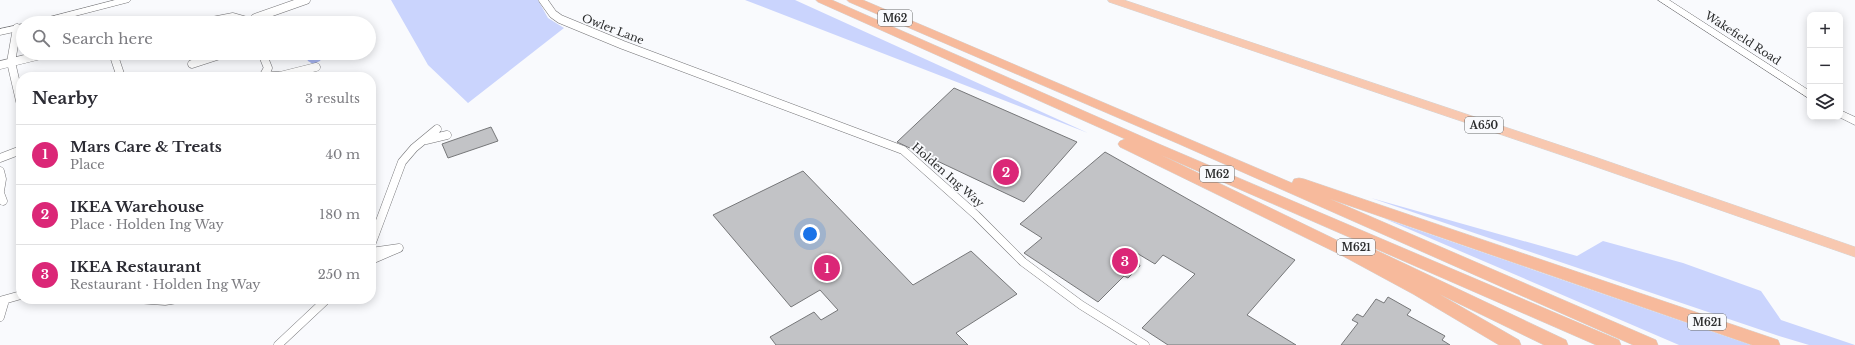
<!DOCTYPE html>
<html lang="en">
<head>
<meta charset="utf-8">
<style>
  body { margin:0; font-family:"Libre Baskerville",serif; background:#f2f2f3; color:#2b2b33 }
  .controls { position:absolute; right:12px; top:12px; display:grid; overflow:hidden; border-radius:8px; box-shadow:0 2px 10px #0003 }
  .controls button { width:36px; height:36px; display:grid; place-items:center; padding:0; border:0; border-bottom:1px solid #e1e1e2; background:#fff; color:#2b2b33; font:20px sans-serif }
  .you { position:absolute; left:810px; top:234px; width:14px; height:14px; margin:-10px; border:3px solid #fff; border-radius:50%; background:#1a73e8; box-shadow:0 0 0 6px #1a73e833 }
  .badge { display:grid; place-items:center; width:26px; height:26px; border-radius:50%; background:#db2777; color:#fff; font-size:13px; font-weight:700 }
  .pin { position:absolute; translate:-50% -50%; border:2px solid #fff; box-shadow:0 1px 4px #0006 }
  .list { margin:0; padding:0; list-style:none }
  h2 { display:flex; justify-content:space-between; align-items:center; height:52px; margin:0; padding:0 16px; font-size:17px }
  h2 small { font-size:13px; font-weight:400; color:#7c7c81 }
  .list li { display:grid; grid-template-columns:26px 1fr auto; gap:12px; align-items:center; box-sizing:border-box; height:60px; padding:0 16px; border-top:1px solid #e1e1e2 }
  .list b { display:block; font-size:15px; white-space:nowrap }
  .list p { margin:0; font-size:13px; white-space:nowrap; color:#7c7c81 }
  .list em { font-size:13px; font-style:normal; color:#7c7c81 }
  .icon { flex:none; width:22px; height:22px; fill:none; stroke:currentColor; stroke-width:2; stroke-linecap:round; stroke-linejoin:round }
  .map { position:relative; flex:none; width:1855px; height:345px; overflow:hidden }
  .search { position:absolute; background:#fff; box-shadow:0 2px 10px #0003; left:16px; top:16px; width:360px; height:44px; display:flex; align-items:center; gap:10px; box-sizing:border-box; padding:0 14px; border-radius:22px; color:#7c7c81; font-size:15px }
  .panel { position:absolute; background:#fff; box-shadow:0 2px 10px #0003; left:16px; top:72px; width:360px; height:232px; border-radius:16px }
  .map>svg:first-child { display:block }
</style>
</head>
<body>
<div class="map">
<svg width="1855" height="345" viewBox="0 0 1855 345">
  <rect width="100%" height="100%" fill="#f9fafd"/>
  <path fill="#cad4fd" d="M 391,0 L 538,0 L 548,18 L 564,28 L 468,103 L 428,65 Z
    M 745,0 L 795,0 L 1088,133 Z
    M 1371,198 L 1577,256 L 1603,241 L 1683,263 L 1761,291 L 1781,320 L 1855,345 L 1809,345 L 1779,336 Z
    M 1383,218 L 1751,345 L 1679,345 Z"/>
  <path fill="#a7b5f1" d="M 304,53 L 324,53 L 320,61 L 313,64 L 308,61 Z"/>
  <path fill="#c2c3c6" stroke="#767779" d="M 954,88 L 1077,142 L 1024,202 L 897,142 Z
    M 491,127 L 498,141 L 448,158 L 442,144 Z
    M 1105,152 L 1295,260 L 1247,315 L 1296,345 L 1168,345 L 1142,328 L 1195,274 L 1163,255 L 1155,264 L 1135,252 L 1140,266 L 1128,278 L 1124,276 L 1098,302 L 1024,253 L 1042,238 L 1020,224 Z
    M 803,171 L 913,285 L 971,251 L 1017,294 L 956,333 L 968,345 L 776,345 L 770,337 L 814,312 L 821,320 L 838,310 L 820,290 L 791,307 L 713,215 Z
    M 1388,297 L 1411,310 L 1407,315 L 1445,336 L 1442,340 L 1450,345 L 1341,345 L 1358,323 L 1352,320 L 1357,314 L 1363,317 L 1376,299 L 1384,303 Z"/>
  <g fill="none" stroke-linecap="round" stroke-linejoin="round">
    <defs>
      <path id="minor" d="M 543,0 L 553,14 L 560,19 L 623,45 L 903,150 L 976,215 L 1023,262 L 1081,305 L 1145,345
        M 255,18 L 306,0
        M 202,23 L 233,17 L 247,21 L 248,23
        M 17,28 L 11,62 L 21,105
        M 113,53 L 121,77
        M 262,53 L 268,68 L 263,77
        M 192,64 L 226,53
        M 0,65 L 49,53
        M 264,75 L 280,76 L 316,67
        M 426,140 L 447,135
        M 0,158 L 21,150
        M 0,171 L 2,179 L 0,191
        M 0,193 L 3,201
        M 371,245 L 402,162 L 414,148 L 437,129
        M 371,252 L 399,248 L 371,260
        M 137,299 L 165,301 L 177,299
        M 0,301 L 21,295
        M 0,317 L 5,300
        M 278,345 L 327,299"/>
      <path id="secondary" d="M 115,0 L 131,0 L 129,2 L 48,23 L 32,23 L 34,21 Z
        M 1658,0 L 1669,0 L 1810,91 L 1810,99 Z
        M 23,24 L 23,30 L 0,35 L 0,29 Z
        M 1840,110 L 1855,117 L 1855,125 L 1839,117 Z"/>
      <path id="trunk" d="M 1108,0 L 1124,0 L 1595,157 L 1855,247 L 1855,257 L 1585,163 L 1109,2 Z"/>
      <path id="motorway" d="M 816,0 L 832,0 L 1159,144 L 1619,340 L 1621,345 L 1596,345 L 1161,155 L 1351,247 L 1353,244 L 1358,242 L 1363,244 L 1566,340 L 1568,345 L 1544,345 L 1439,294 L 1519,340 L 1521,345 L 1499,345 L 1413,294 L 1341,255 L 1120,147 L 1118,144 L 1120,141 L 1125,139 L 818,2 Z
        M 847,0 L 863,0 L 1292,183 L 1294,179 L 1299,178 L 1304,179 L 1778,340 L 1780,345 L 1752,345 L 1330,199 L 1656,340 L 1658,345 L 1633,345 L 1179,144 L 849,2 Z"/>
    </defs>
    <use href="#minor" stroke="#737376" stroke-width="9"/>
    <use href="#secondary" stroke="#737376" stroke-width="1"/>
    <use href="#trunk" stroke="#d5d5d5" stroke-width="1"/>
    <use href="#motorway" stroke="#d5d5d5" stroke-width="1"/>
    <use href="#minor" stroke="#fff" stroke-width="8"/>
    <use href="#secondary" fill="#fff" fill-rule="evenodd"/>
    <use href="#trunk" fill="#f8c8b0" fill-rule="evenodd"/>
    <use href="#motorway" fill="#f7ba9c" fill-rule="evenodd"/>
  </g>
  <g text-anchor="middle" stroke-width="3.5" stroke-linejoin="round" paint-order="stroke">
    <g fill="#f9fafd" stroke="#696a6b" stroke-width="1">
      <rect x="878" y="10" width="34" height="16" rx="3"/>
      <rect x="1465" y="117" width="38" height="16" rx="3"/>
      <rect x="1200" y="166" width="34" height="16" rx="3"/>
      <rect x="1337" y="239" width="38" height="16" rx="3"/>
      <rect x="1688" y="314" width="38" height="16" rx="3"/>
    </g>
    <g font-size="10" font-weight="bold" fill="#2b2c2d">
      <text x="895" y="22">M62</text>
      <text x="1484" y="129">A650</text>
      <text x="1217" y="178">M62</text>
      <text x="1356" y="251">M621</text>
      <text x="1707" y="326">M621</text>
    </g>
    <g font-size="11" fill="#2b2c2d" stroke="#f9fafd">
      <text transform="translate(613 29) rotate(21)" y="4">Owler Lane</text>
      <text transform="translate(1743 38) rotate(33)" y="4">Wakefield Road</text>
      <text transform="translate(948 175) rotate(41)" y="4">Holden Ing Way</text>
    </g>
  </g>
</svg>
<div class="controls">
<button>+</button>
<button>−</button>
<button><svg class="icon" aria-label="layers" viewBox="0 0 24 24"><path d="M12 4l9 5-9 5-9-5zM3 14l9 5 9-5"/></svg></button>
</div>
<div class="you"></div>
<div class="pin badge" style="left:827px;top:268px">1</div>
<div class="pin badge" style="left:1006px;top:172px">2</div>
<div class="pin badge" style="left:1125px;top:261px">3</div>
<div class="search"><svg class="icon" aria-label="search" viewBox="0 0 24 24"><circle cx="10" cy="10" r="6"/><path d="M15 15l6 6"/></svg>Search here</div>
<section class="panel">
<h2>Nearby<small>3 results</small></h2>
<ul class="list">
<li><span class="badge">1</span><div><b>Mars Care &amp; Treats</b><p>Place</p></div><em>40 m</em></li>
<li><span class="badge">2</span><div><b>IKEA Warehouse</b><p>Place · Holden Ing Way</p></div><em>180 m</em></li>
<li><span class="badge">3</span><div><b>IKEA Restaurant</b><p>Restaurant · Holden Ing Way</p></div><em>250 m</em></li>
</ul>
</section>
</div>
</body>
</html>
